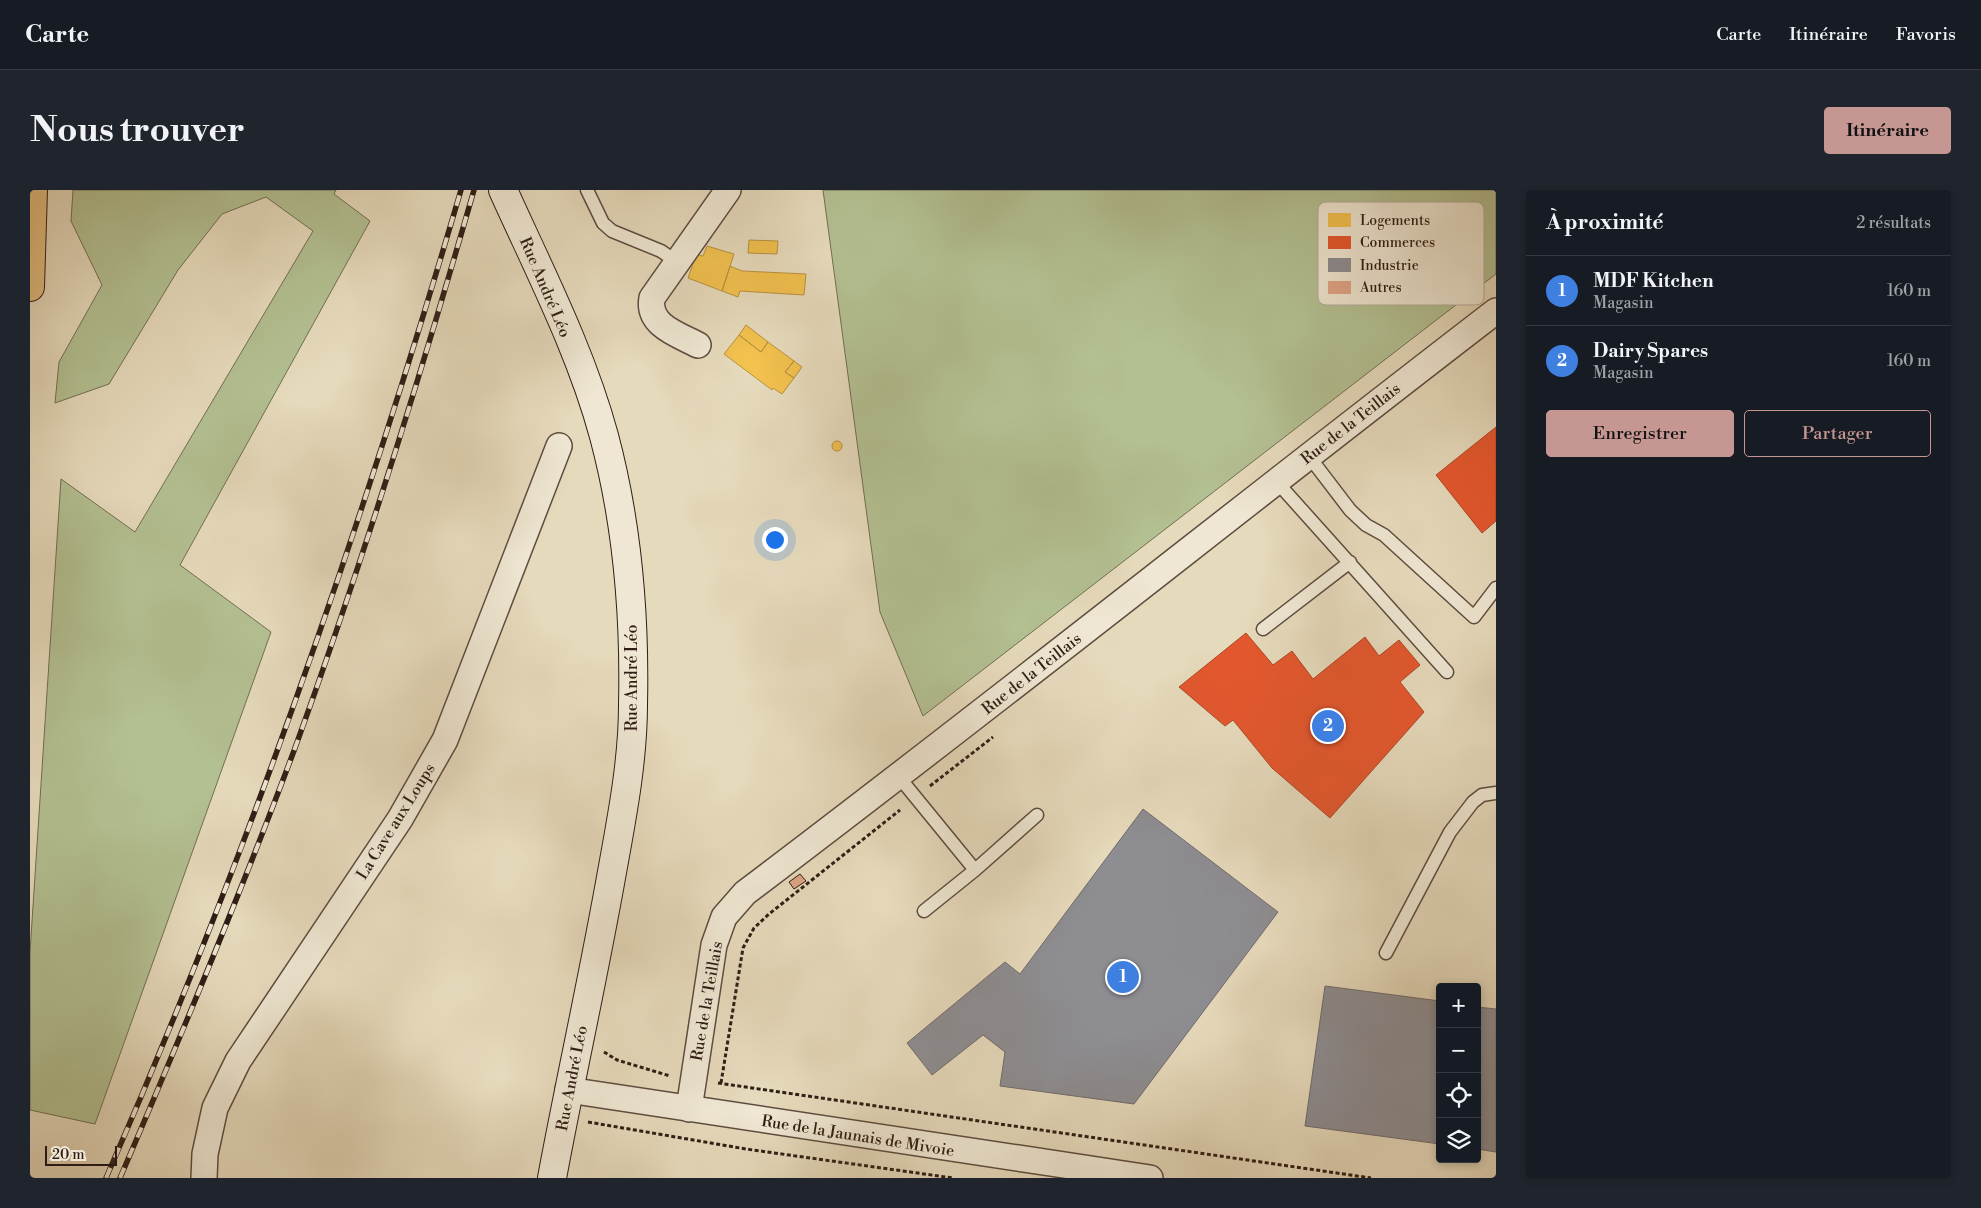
<!DOCTYPE html>
<html lang="fr">
<head>
<meta charset="utf-8">
<style>
  body { margin:0; font-family:"Libre Bodoni",serif; background:#20242c; color:#f1f3f6 }
  .controls { position:absolute; right:15px; bottom:15px; display:grid; overflow:hidden; border-radius:5px; box-shadow:0 2px 8px #0003 }
  .controls button { width:45px; height:45px; display:grid; place-items:center; padding:0; border:0; border-bottom:1px solid #363941; background:#171b24; color:#f1f3f6; font:25px sans-serif }
  .scale { position:absolute; left:15px; bottom:12px; width:72px; box-sizing:border-box; padding-left:5px; border:2px solid #2f1d15; border-top:0; font-size:14px; line-height:18px; white-space:nowrap; color:#2f1d15; -webkit-text-stroke:4px #efe7d3; paint-order:stroke }
  .you { position:absolute; left:744px; top:349px; width:18px; height:18px; margin:-12px; border:4px solid #fff; border-radius:50%; background:#1a73e8; box-shadow:0 0 0 8px #1a73e833 }
  .badge { display:grid; place-items:center; width:32px; height:32px; border-radius:50%; background:#c59692; color:#fff; font-size:16px; font-weight:700 }
  .pin { position:absolute; translate:-50% -50%; border:2px solid #fff; box-shadow:0 1px 5px #0006 }
  .list { margin:0; padding:0; list-style:none }
  h2 { display:flex; justify-content:space-between; align-items:center; height:65px; margin:0; padding:0 20px; font-size:21px }
  h2 small { font-size:16px; font-weight:400; color:#9ea1a6 }
  .list li { display:grid; grid-template-columns:32px 1fr auto; gap:15px; align-items:center; box-sizing:border-box; height:70px; padding:0 20px; border-top:1px solid #363941 }
  .list b { display:block; font-size:19px; white-space:nowrap }
  .list p { margin:0; font-size:16px; white-space:nowrap; color:#9ea1a6 }
  .list em { font-size:16px; font-style:normal; color:#9ea1a6 }
  .actions { display:flex; gap:10px; padding:15px 20px }
  .actions a { flex:1; padding:11px 0; border:1px solid #c59692; border-radius:5px; text-align:center; font-size:18px; color:#c59692 }
  .actions .main { background:#c59692; color:#111 }
  .icon { flex:none; width:28px; height:28px; fill:none; stroke:currentColor; stroke-width:2; stroke-linecap:round; stroke-linejoin:round }
  .map { position:relative; flex:none; width:1466px; height:988px; overflow:hidden; border-radius:5px }
  header { display:flex; align-items:center; gap:30px; box-sizing:border-box; height:70px; padding:0 25px; background:#171b24; border-bottom:1px solid #363941 }
  header strong { font-size:24px }
  nav { display:flex; gap:28px; margin-inline-start:auto; font-size:18px }
  .intro { display:flex; align-items:center; justify-content:space-between; box-sizing:border-box; height:120px; padding:0 30px }
  h1 { margin:0; font-size:35px }
  .button { padding:12px 22px; border-radius:5px; background:#c59692; color:#111; font-size:18px; font-weight:700 }
  main { display:flex; gap:30px; padding:0 30px }
  aside { flex:1; background:#171b24; border-radius:5px; box-shadow:0 2px 8px #0003 }
  .map>svg:first-child { display:block }
</style>
</head>
<body>
<header>
<strong>Carte</strong>
<nav><a>Carte</a><a>Itinéraire</a><a>Favoris</a></nav>
</header>
<div class="intro"><h1>Nous trouver</h1><a class="button">Itinéraire</a></div>
<main>
<div class="map">
<svg width="1466" height="988" viewBox="0 0 1466 988">
  <rect width="100%" height="100%" fill="#e6dabc"/>
  <filter id="stains"><feTurbulence type="fractalNoise" baseFrequency=".004" numOctaves="4"/><feColorMatrix values="0 0 0 0 .2 0 0 0 0 .09 0 0 0 0 .02 0 0 0 .5 -.17"/></filter>
  <radialGradient id="worn" r=".72"><stop offset=".6" stop-color="#630" stop-opacity="0"/><stop offset="1" stop-color="#630" stop-opacity=".3"/></radialGradient>
  <path fill="#b3c092" stroke="#716e54" d="M 43,0 L 306,0 L 304,4 L 340,31 L 150,375 L 241,442 L 65,934 L 0,920 L 0,762 L 31,289 L 105,342 L 283,41 L 236,7 L 192,24 L 148,80 L 79,194 L 25,213 L 29,172 L 72,95 L 41,31 Z
    M 793,0 L 1466,0 L 1466,84 L 893,526 L 850,422 Z"/>
  <path fill="#f2c14e" stroke="#b8903d" d="M 719,50 L 748,51 L 747,64 L 718,63 Z
    M 677,56 L 704,64 L 692,101 L 658,88 L 666,65 L 673,66 Z
    M 700,76 L 712,81 L 776,84 L 774,105 L 710,101 L 708,107 L 692,101 Z
    M 716,135 L 738,152 L 731,162 L 709,145 Z
    M 709,145 L 731,162 L 738,152 L 764,171 L 755,182 L 764,188 L 752,204 L 743,198 L 742,200 L 694,164 Z
    M 764,171 L 772,177 L 764,188 L 755,182 Z
    M802 256a5 5 0 1 1 10 0a5 5 0 1 1-10 0Z"/>
  <path fill="#e4572e" stroke="#ae4626" d="M 1466,237 L 1466,331 L 1452,343 L 1406,285 Z
    M 1216,443 L 1243,475 L 1262,461 L 1283,489 L 1335,447 L 1349,466 L 1369,450 L 1390,475 L 1370,492 L 1394,522 L 1300,628 L 1242,578 L 1203,530 L 1195,536 L 1149,497 Z"/>
  <path fill="#8d8d92" stroke="#716b6c" d="M 1113,619 L 1248,722 L 1104,914 L 970,896 L 975,862 L 953,845 L 902,885 L 877,853 L 975,772 L 990,784 Z
    M 1295,796 L 1410,811 L 1410,954 L 1275,936 Z
    M 1447,817 L 1466,819 L 1466,962 L 1447,959 Z"/>
  <path fill="#e0a488" stroke="#2f1d15" d="M 770,684 L 776,691 L 764,699 L 759,692 Z"/>
  <g fill="none" stroke-linecap="round" stroke-linejoin="round">
    <defs>
      <path id="lane" d="M 557,0 L 573,33 L 582,41 L 631,61 L 647,72
        M 1278,265 L 1320,320 L 1336,335 L 1354,345 L 1444,427 L 1466,398
        M 1246,291 L 1417,482
        M 1233,439 L 1320,372
        M 869,587 L 945,680
        M 894,721 L 945,680 L 1007,625
        M 1356,763 L 1420,642 L 1443,612 L 1452,605 L 1466,603"/>
      <path id="street" d="M 668,155 C 647,144 617,135 622,108 L 698,0
        M 538,900 L 1120,988
        M 659,919 L 684,755 L 694,727 L 715,703 C 968,512 1215,314 1466,121
        M 174,988 L 175,964 L 185,918 L 208,871 L 370,629 L 415,550 L 529,256"/>
      <path id="secondary" d="M 473,0 C 509,80 551,161 574,246 C 597,332 605,425 603,515 C 603,570 592,627 582,682 C 564,784 541,886 522,988"/>
      <path id="highway" d="M 0,97 L 3,0"/>
    </defs>
    <use href="#lane" stroke="#5d4c3f" stroke-width="15"/>
    <use href="#street" stroke="#5d4c3f" stroke-width="28"/>
    <use href="#secondary" stroke="#2f1d15" stroke-width="30"/>
    <use href="#highway" stroke="#2f1d15" stroke-width="30"/>
    <path stroke="#2f1d15" stroke-width="3" stroke-dasharray="4 2.5" stroke-linecap="butt" d="M 900,596 L 963,547
      M 574,862 L 587,870 L 640,886
      M 688,893 L 1341,988
      M 691,893 L 713,758 L 724,738 L 739,724 L 870,620
      M 558,932 L 716,959 L 923,988"/>
    <use href="#lane" stroke="#efe7d3" stroke-width="12"/>
    <use href="#street" stroke="#efe7d3" stroke-width="25"/>
    <use href="#secondary" stroke="#efe7d3" stroke-width="28"/>
    <use href="#highway" stroke="#e3bd7e" stroke-width="28"/>
    <defs>
      <path id="rail" d="M 76,988 C 217,667 332,337 431,0
        M 90,988 C 151,846 211,703 265,558 C 332,374 390,188 444,0"/>
    </defs>
    <use href="#rail" stroke="#2f1d15" stroke-width="5.5"/>
    <use href="#rail" stroke="#efe7d3" stroke-width="4" stroke-dasharray="11" stroke-linecap="butt"/>
  </g>
  <g text-anchor="middle" stroke-width="5" stroke-linejoin="round" paint-order="stroke">
    <g font-size="16" fill="#2f1d15" stroke="#efe7d3">
      <text transform="translate(516 97) rotate(67)" y="6">Rue André Léo</text>
      <text transform="translate(1320 233) rotate(-38)" y="6">Rue de la Teillais</text>
      <text transform="translate(1001 483) rotate(-38)" y="6">Rue de la Teillais</text>
      <text transform="translate(601 488) rotate(-90)" y="6">Rue André Léo</text>
      <text transform="translate(365 631) rotate(-58)" y="6">La Cave aux Loups</text>
      <text transform="translate(676 811) rotate(-80)" y="6">Rue de la Teillais</text>
      <text transform="translate(541 888) rotate(-79)" y="6">Rue André Léo</text>
      <text transform="translate(828 945) rotate(9)" y="6">Rue de la Jaunais de Mivoie</text>
    </g>
  </g>
  <rect x="1288" y="12" width="166" height="103" rx="8" fill="#efe7d3" stroke="#b5aa9a" stroke-width="1"/>
  <rect x="1298" y="23" width="23" height="14" fill="#f2c14e"/>
  <rect x="1298" y="46" width="23" height="13" fill="#e4572e"/>
  <rect x="1298" y="68" width="23" height="14" fill="#8d8d92"/>
  <rect x="1298" y="91" width="23" height="13" fill="#e0a488"/>
  <g font-size="14" fill="#2f1d15">
    <text x="1330" y="35">Logements</text>
    <text x="1330" y="57">Commerces</text>
    <text x="1330" y="80">Industrie</text>
    <text x="1330" y="102">Autres</text>
  </g>
  <rect width="100%" height="100%" filter="url(#stains)"/>
  <rect width="100%" height="100%" fill="url(#worn)"/>
</svg>
<div class="controls">
<button>+</button>
<button>−</button>
<button><svg class="icon" aria-label="locate" viewBox="0 0 24 24"><circle cx="12" cy="12" r="6"/><path d="M12 2v4M12 18v4M2 12h4M18 12h4"/></svg></button>
<button><svg class="icon" aria-label="layers" viewBox="0 0 24 24"><path d="M12 4l9 5-9 5-9-5zM3 14l9 5 9-5"/></svg></button>
</div>
<div class="scale">20 m</div>
<div class="you"></div>
<div class="pin badge" style="left:1093px;top:787px;background:#3f7fe0">1</div>
<div class="pin badge" style="left:1298px;top:536px;background:#3f7fe0">2</div>
</div>
<aside>
<h2>À proximité<small>2 résultats</small></h2>
<ul class="list">
<li><span class="badge" style="background:#3f7fe0">1</span><div><b>MDF Kitchen</b><p>Magasin</p></div><em>160 m</em></li>
<li><span class="badge" style="background:#3f7fe0">2</span><div><b>Dairy Spares</b><p>Magasin</p></div><em>160 m</em></li>
</ul>
<div class="actions"><a class="main">Enregistrer</a><a>Partager</a></div>
</aside>
</main>
</body>
</html>
